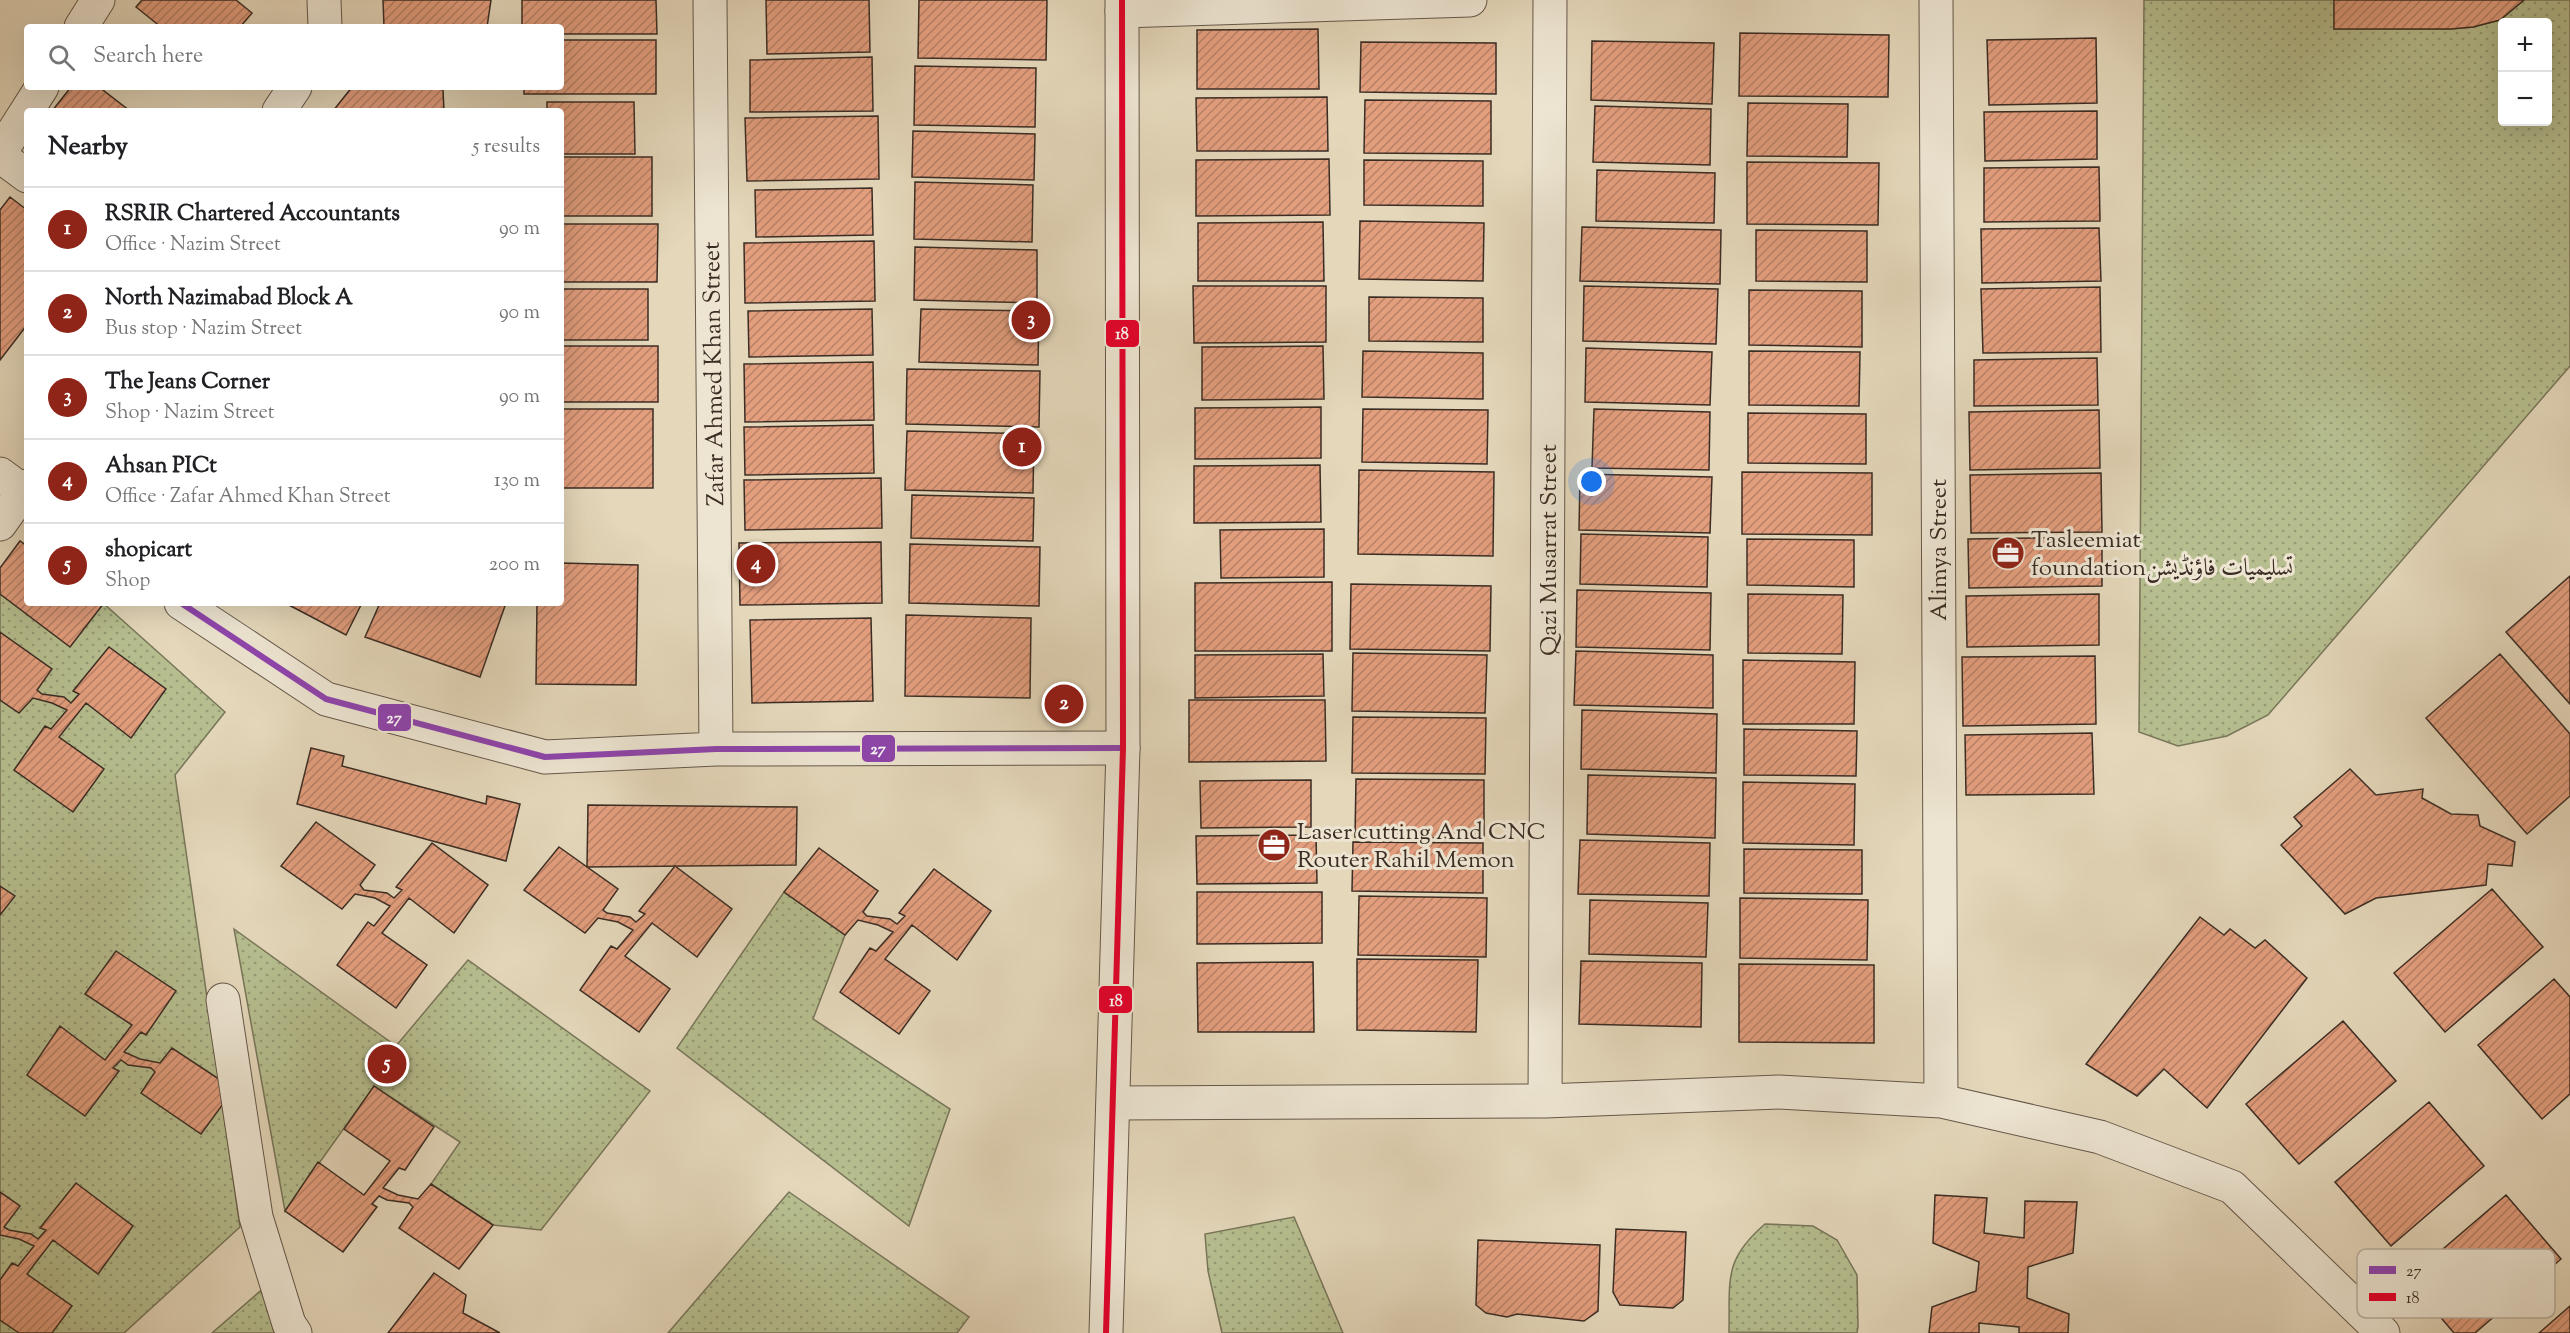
<!DOCTYPE html>
<html lang="en">
<head>
<meta charset="utf-8">
<style>
  body { margin:0; font-family:"Sorts Mill Goudy",Amiri,serif; background:#f2f2f2; color:#202124 }
  .controls { position:absolute; right:18px; top:18px; display:grid; overflow:hidden; border-radius:6px; box-shadow:0 6px 24px #0002 }
  .controls button { width:54px; height:54px; display:grid; place-items:center; padding:0; border:0; border-bottom:2px solid #e0e0e0; background:#fff; color:#202124; font:30px sans-serif }
  .you { position:absolute; left:1592px; top:482px; width:21px; height:21px; margin:-15px; border:4px solid #fff; border-radius:50%; background:#1a73e8; box-shadow:0 0 0 9px #1a73e833 }
  .badge { display:grid; place-items:center; width:39px; height:39px; border-radius:50%; background:#8f2418; color:#fff; font-size:20px; font-weight:700 }
  .pin { position:absolute; translate:-50% -50%; border:3px solid #fff; box-shadow:0 2px 6px #0006 }
  .list { margin:0; padding:0; list-style:none }
  h2 { display:flex; justify-content:space-between; align-items:center; height:78px; margin:0; padding:0 24px; font-size:26px }
  h2 small { font-size:20px; font-weight:400; color:#757577 }
  .list li { display:grid; grid-template-columns:39px 1fr auto; gap:18px; align-items:center; box-sizing:border-box; height:84px; padding:0 24px; border-top:2px solid #e0e0e0 }
  .list b { display:block; font-size:22px; white-space:nowrap }
  .list p { margin:0; font-size:20px; white-space:nowrap; color:#757577 }
  .list em { font-size:20px; font-style:normal; color:#757577 }
  .icon { flex:none; width:33px; height:33px; fill:none; stroke:currentColor; stroke-width:2; stroke-linecap:round; stroke-linejoin:round }
  .map { position:relative; flex:none; width:2570px; height:1333px; overflow:hidden }
  .search { position:absolute; background:#fff; box-shadow:0 6px 24px #0002; left:24px; top:24px; width:540px; height:66px; display:flex; align-items:center; gap:15px; box-sizing:border-box; padding:0 21px; border-radius:6px; color:#757577; font-size:22px }
  .panel { position:absolute; background:#fff; box-shadow:0 6px 24px #0002; left:24px; top:108px; width:540px; height:498px; border-radius:6px }
  .map>svg:first-child { display:block }
</style>
</head>
<body>
<div class="map">
<svg width="2570" height="1333" viewBox="0 0 2570 1333">
  <defs>
    <pattern id="grass-dots" width="8" height="8" patternUnits="userSpaceOnUse" patternTransform="scale(1.5)"><rect width="8" height="8" fill="#b6be8f"/><path d="M2 2h.1M6 6h.1" fill="none" stroke="#959b75" stroke-width="1.8" stroke-linecap="round"/></pattern>
    <pattern id="building-hatch" width="6" height="6" patternUnits="userSpaceOnUse" patternTransform="scale(1.5)"><rect width="6" height="6" fill="#e39e7e"/><path d="M-1 1l2-2M0 6l6-6M5 7l2-2" fill="none" stroke="#b98167"/></pattern>
  </defs>
  <rect width="100%" height="100%" fill="#e4d7ba"/>
  <filter id="stains"><feTurbulence type="fractalNoise" baseFrequency=".00333" numOctaves="4"/><feColorMatrix values="0 0 0 0 .2 0 0 0 0 .09 0 0 0 0 .02 0 0 0 .5 -.17"/></filter>
  <radialGradient id="worn" r=".72"><stop offset=".6" stop-color="#630" stop-opacity="0"/><stop offset="1" stop-color="#630" stop-opacity=".3"/></radialGradient>
  <path fill="url(#grass-dots)" stroke="#78765a" stroke-width="1.5" fill-rule="evenodd" d="M 2144,0 L 2334,0 L 2334,29 L 2451,29 L 2473,27 L 2500,20 L 2524,0 L 2570,0 L 2570,366 L 2268,715 L 2227,736 L 2178,746 L 2139,732 ZM 2502,22 L 2548,22 L 2548,122 L 2502,122 Z
    M 20,541 L 27,546 L 27,603 L 103,603 L 225,712 L 175,775 L 240,1227 L 124,1333 L 0,1333 L 0,569 Z
    M 784,892 L 845,935 L 813,1019 L 950,1109 L 909,1226 L 677,1048 Z
    M 234,929 L 396,1046 L 468,960 L 650,1091 L 541,1230 L 493,1225 L 431,1184 L 460,1142 L 374,1086 L 285,1211 Z
    M 789,1192 L 969,1317 L 957,1333 L 668,1333 Z
    M 1294,1217 L 1343,1333 L 1222,1333 L 1208,1271 L 1205,1234 Z
    M 1765,1224 L 1813,1226 L 1837,1240 L 1857,1275 L 1858,1327 L 1857,1333 L 1729,1332 C 1730,1280 1723,1260 1765,1224 Z
    M 273,1280 L 307,1333 L 212,1333 Z"/>
  <path fill="url(#building-hatch)" stroke="#3b2d24" stroke-width="1.5" d="M 142,0 L 236,0 L 252,13 L 240,27 L 161,27 L 136,7 Z
    M 383,0 L 491,0 L 487,27 L 384,27 Z
    M 522,0 L 656,0 L 657,34 L 561,34 L 561,27 L 522,27 Z
    M 766,0 L 869,0 L 870,52 L 767,54 Z
    M 919,0 L 1047,0 L 1046,60 L 918,58 Z
    M 2334,0 L 2524,0 L 2500,20 L 2473,27 L 2451,29 L 2334,29 Z
    M 1318,29 L 1319,89 L 1197,89 L 1197,30 Z
    M 1740,33 L 1889,35 L 1888,97 L 1739,96 Z
    M 2096,38 L 2097,103 L 1989,105 L 1987,40 Z
    M 561,40 L 656,40 L 656,94 L 524,94 L 524,87 L 561,87 Z
    M 1592,41 L 1714,43 L 1712,104 L 1591,100 Z
    M 1361,42 L 1496,43 L 1496,94 L 1360,92 Z
    M 872,57 L 873,111 L 750,112 L 750,60 Z
    M 915,66 L 1036,68 L 1035,127 L 914,125 Z
    M 71,87 L 99,87 L 130,111 L 52,111 Z
    M 352,87 L 435,87 L 443,90 L 444,111 L 333,111 Z
    M 1327,97 L 1328,151 L 1197,151 L 1196,98 Z
    M 1365,100 L 1491,101 L 1491,154 L 1364,153 Z
    M 547,102 L 634,102 L 635,154 L 561,154 L 561,111 L 547,111 Z
    M 1748,103 L 1848,104 L 1847,157 L 1747,156 Z
    M 1595,106 L 1711,109 L 1710,165 L 1593,162 Z
    M 2097,111 L 2097,159 L 1985,161 L 1984,112 Z
    M 878,116 L 879,179 L 747,181 L 745,118 Z
    M 913,131 L 1035,134 L 1034,180 L 912,177 Z
    M 561,157 L 652,157 L 652,216 L 561,216 Z
    M 1329,159 L 1330,215 L 1196,216 L 1196,160 Z
    M 1364,160 L 1483,161 L 1483,206 L 1364,205 Z
    M 1747,162 L 1879,163 L 1878,225 L 1747,224 Z
    M 2099,167 L 2100,221 L 1984,222 L 1984,168 Z
    M 1597,170 L 1715,173 L 1714,223 L 1596,221 Z
    M 915,182 L 1033,185 L 1032,242 L 914,239 Z
    M 872,188 L 873,235 L 756,237 L 755,190 Z
    M 10,197 L 27,210 L 27,325 L 0,360 L 0,210 Z
    M 1360,221 L 1484,223 L 1483,281 L 1359,279 Z
    M 1323,222 L 1324,281 L 1198,281 L 1198,223 Z
    M 561,224 L 658,224 L 657,282 L 561,282 Z
    M 1582,227 L 1721,230 L 1720,284 L 1580,281 Z
    M 2099,228 L 2101,281 L 1982,283 L 1981,229 Z
    M 1756,230 L 1867,231 L 1867,282 L 1756,281 Z
    M 874,241 L 875,301 L 745,303 L 744,243 Z
    M 915,247 L 1037,250 L 1037,303 L 914,300 Z
    M 1193,286 L 1326,286 L 1326,342 L 1194,343 Z
    M 1584,286 L 1718,289 L 1716,344 L 1583,341 Z
    M 2100,287 L 2101,352 L 1983,353 L 1981,289 Z
    M 561,289 L 648,289 L 648,340 L 561,340 Z
    M 1749,290 L 1862,291 L 1862,347 L 1749,345 Z
    M 1369,297 L 1483,298 L 1483,342 L 1369,341 Z
    M 872,309 L 873,355 L 749,357 L 748,311 Z
    M 921,309 L 1039,311 L 1038,365 L 919,362 Z
    M 561,346 L 658,346 L 658,402 L 561,402 Z
    M 1323,346 L 1324,399 L 1202,400 L 1202,347 Z
    M 1586,348 L 1712,352 L 1710,405 L 1585,402 Z
    M 1363,351 L 1483,353 L 1483,399 L 1362,397 Z
    M 1749,351 L 1860,352 L 1859,406 L 1749,405 Z
    M 2097,358 L 2098,405 L 1974,406 L 1974,360 Z
    M 873,362 L 874,420 L 745,422 L 744,364 Z
    M 907,369 L 1040,371 L 1039,427 L 906,424 Z
    M 1321,407 L 1321,458 L 1195,459 L 1195,408 Z
    M 561,409 L 653,409 L 653,488 L 561,488 Z
    M 1363,409 L 1488,410 L 1487,464 L 1362,462 Z
    M 1594,409 L 1710,412 L 1709,470 L 1592,468 Z
    M 2099,410 L 2100,468 L 1970,470 L 1969,412 Z
    M 1748,413 L 1866,414 L 1866,464 L 1748,463 Z
    M 873,425 L 874,473 L 745,475 L 744,427 Z
    M 907,431 L 1034,434 L 1033,493 L 905,490 Z
    M 1320,465 L 1321,522 L 1194,523 L 1194,466 Z
    M 1359,470 L 1494,472 L 1493,556 L 1358,554 Z
    M 1742,472 L 1872,473 L 1872,535 L 1742,534 Z
    M 2101,473 L 2102,532 L 1971,533 L 1970,475 Z
    M 1580,474 L 1712,477 L 1710,533 L 1579,530 Z
    M 881,478 L 882,528 L 745,530 L 744,480 Z
    M 912,495 L 1034,498 L 1033,541 L 911,538 Z
    M 1324,529 L 1324,577 L 1221,578 L 1220,530 Z
    M 1581,534 L 1708,537 L 1707,587 L 1580,584 Z
    M 2102,537 L 2102,586 L 1969,588 L 1968,539 Z
    M 1747,539 L 1854,540 L 1854,587 L 1747,585 Z
    M 20,541 L 27,546 L 27,603 L 104,603 L 70,647 L 0,594 L 0,568 Z
    M 881,542 L 882,603 L 740,605 L 739,543 Z
    M 910,544 L 1040,547 L 1039,606 L 909,603 Z
    M 561,563 L 638,565 L 636,685 L 536,684 L 537,603 L 561,603 Z
    M 2570,576 L 2570,704 L 2506,632 Z
    M 1332,582 L 1332,651 L 1195,651 L 1195,583 Z
    M 1351,584 L 1491,586 L 1490,651 L 1350,649 Z
    M 1577,590 L 1711,593 L 1710,650 L 1576,647 Z
    M 1748,594 L 1843,595 L 1842,654 L 1748,653 Z
    M 2099,594 L 2099,645 L 1967,647 L 1966,596 Z
    M 285,603 L 362,603 L 346,635 Z
    M 380,603 L 506,603 L 480,677 L 365,637 Z
    M 906,615 L 1031,618 L 1030,698 L 905,696 Z
    M 871,618 L 873,701 L 752,703 L 750,620 Z
    M 0,632 L 52,669 L 37,690 L 42,694 L 64,697 L 71,703 L 79,694 L 73,691 L 109,647 L 166,689 L 131,738 L 86,703 L 59,737 L 104,769 L 73,812 L 14,770 L 45,726 L 51,729 L 67,710 L 52,703 L 33,698 L 19,713 L 0,700 Z
    M 1576,651 L 1713,655 L 1713,708 L 1574,705 Z
    M 1353,653 L 1487,655 L 1485,713 L 1352,711 Z
    M 1323,654 L 1324,696 L 1195,698 L 1195,655 Z
    M 2500,654 L 2570,734 L 2570,796 L 2527,834 L 2426,718 Z
    M 2095,656 L 2096,724 L 1963,726 L 1962,657 Z
    M 1743,660 L 1855,662 L 1854,724 L 1743,724 Z
    M 1189,700 L 1325,700 L 1326,761 L 1189,762 Z
    M 1582,710 L 1717,714 L 1716,773 L 1581,769 Z
    M 1353,717 L 1486,718 L 1485,774 L 1352,773 Z
    M 1744,729 L 1857,731 L 1856,776 L 1744,775 Z
    M 2092,733 L 2094,794 L 1966,795 L 1965,735 Z
    M 311,748 L 344,756 L 342,766 L 486,804 L 487,796 L 520,804 L 506,861 L 297,804 Z
    M 2350,769 L 2376,795 L 2423,789 L 2422,798 L 2451,814 L 2478,815 L 2480,826 L 2515,842 L 2512,866 L 2488,864 L 2486,885 L 2376,898 L 2345,914 L 2281,845 L 2302,826 L 2294,817 Z
    M 1588,775 L 1716,778 L 1715,838 L 1587,834 Z
    M 1356,779 L 1484,780 L 1484,838 L 1355,837 Z
    M 1311,780 L 1311,827 L 1201,828 L 1200,781 Z
    M 1743,782 L 1855,784 L 1854,845 L 1743,843 Z
    M 588,805 L 797,807 L 796,865 L 587,867 Z
    M 316,822 L 375,865 L 360,885 L 364,890 L 387,893 L 394,898 L 402,890 L 396,887 L 432,843 L 488,885 L 454,933 L 409,898 L 382,933 L 427,965 L 396,1008 L 337,965 L 368,922 L 374,926 L 390,906 L 375,898 L 355,894 L 342,909 L 281,866 Z
    M 1316,835 L 1317,883 L 1197,884 L 1196,836 Z
    M 1580,840 L 1710,843 L 1709,896 L 1578,894 Z
    M 1353,842 L 1483,843 L 1483,893 L 1352,891 Z
    M 559,847 L 618,889 L 603,910 L 607,913 L 630,917 L 636,922 L 645,914 L 639,911 L 675,866 L 732,909 L 697,957 L 652,923 L 625,956 L 670,989 L 639,1032 L 580,990 L 611,946 L 617,949 L 633,930 L 618,922 L 598,918 L 585,933 L 524,890 Z
    M 819,848 L 878,891 L 863,912 L 867,916 L 890,919 L 897,924 L 905,916 L 899,913 L 934,869 L 991,911 L 957,960 L 912,925 L 885,959 L 930,991 L 899,1034 L 840,992 L 870,948 L 876,951 L 893,932 L 878,925 L 858,920 L 845,935 L 784,892 Z
    M 1744,849 L 1862,850 L 1862,894 L 1744,893 Z
    M 0,886 L 15,896 L 0,915 Z
    M 2492,889 L 2543,947 L 2445,1032 L 2394,973 Z
    M 1197,892 L 1322,892 L 1322,943 L 1197,944 Z
    M 1359,896 L 1487,898 L 1486,957 L 1358,955 Z
    M 1740,898 L 1868,900 L 1867,960 L 1740,958 Z
    M 1590,900 L 1708,903 L 1706,957 L 1589,954 Z
    M 2200,917 L 2224,935 L 2230,929 L 2255,948 L 2265,940 L 2307,978 L 2207,1108 L 2164,1069 L 2137,1096 L 2086,1064 Z
    M 116,951 L 176,991 L 146,1035 L 141,1032 L 124,1052 L 140,1059 L 160,1063 L 172,1048 L 234,1089 L 201,1134 L 141,1093 L 155,1072 L 151,1068 L 128,1065 L 121,1060 L 113,1068 L 119,1071 L 85,1116 L 27,1075 L 60,1026 L 105,1060 L 132,1025 L 85,994 Z
    M 1357,959 L 1478,960 L 1476,1032 L 1357,1030 Z
    M 1581,961 L 1702,963 L 1701,1027 L 1579,1024 Z
    M 1313,962 L 1314,1032 L 1198,1032 L 1197,963 Z
    M 1739,964 L 1874,965 L 1874,1043 L 1739,1042 Z
    M 2554,979 L 2570,997 L 2570,1094 L 2542,1119 L 2478,1045 Z
    M 2343,1021 L 2396,1081 L 2299,1164 L 2246,1104 Z
    M 374,1086 L 434,1127 L 405,1170 L 399,1168 L 383,1188 L 398,1195 L 418,1199 L 431,1184 L 493,1225 L 459,1269 L 399,1228 L 413,1207 L 409,1203 L 387,1200 L 379,1196 L 372,1204 L 377,1207 L 343,1252 L 285,1211 L 318,1162 L 364,1195 L 390,1161 L 344,1129 Z
    M 2429,1102 L 2484,1166 L 2391,1246 L 2335,1182 Z
    M 76,1183 L 133,1226 L 98,1274 L 53,1240 L 27,1274 L 72,1306 L 52,1333 L 19,1333 L 0,1320 L 0,1280 L 12,1263 L 18,1266 L 34,1246 L 19,1239 L 0,1235 L 0,1192 L 20,1206 L 4,1227 L 9,1230 L 31,1234 L 38,1239 L 46,1230 L 40,1228 Z
    M 1935,1195 L 1987,1198 L 1984,1233 L 2024,1238 L 2025,1201 L 2077,1202 L 2073,1253 L 2028,1267 L 2027,1298 L 2069,1314 L 2068,1333 L 2019,1333 L 2019,1327 L 1979,1323 L 1979,1333 L 1929,1333 L 1932,1307 L 1976,1291 L 1979,1262 L 1933,1243 Z
    M 2506,1195 L 2561,1259 L 2475,1333 L 2454,1333 L 2408,1279 Z
    M 1616,1229 L 1686,1232 L 1683,1300 L 1673,1308 L 1620,1305 L 1613,1292 Z
    M 1478,1240 L 1600,1245 L 1598,1311 L 1584,1321 L 1517,1314 L 1507,1317 L 1486,1313 L 1476,1305 Z
    M 434,1273 L 466,1295 L 463,1313 L 500,1333 L 388,1333 Z
    M 2570,1306 L 2570,1333 L 2539,1333 Z"/>
  <g fill="none" stroke-linecap="round" stroke-linejoin="round">
    <defs>
      <path id="minor" d="M 324,0 L 325,27
        M 710,0 L 716,749
        M 1936,0 L 1941,1101
        M 1122,11 L 1470,0
        M 81,27 L 98,0
        M 279,111 L 295,87
        M 0,153 L 42,87
        M 0,156 L 27,176
        M 0,474 L 27,494
        M 0,524 L 27,486
        M 181,603 L 326,699 L 545,757 L 716,749 L 1123,748
        M 223,1000 L 256,1217 L 289,1324 L 295,1333
        M 1545,1101 L 1550,0
        M 1114,1103 L 1545,1101 L 1779,1092 L 1941,1101 L 2100,1137 L 2232,1187 L 2383,1333"/>
      <path id="tertiary" d="M 1106,1333 L 1123,748 L 1122,0"/>
    </defs>
    <use href="#minor" stroke="#65584a" stroke-width="35"/>
    <use href="#tertiary" stroke="#65584a" stroke-width="35"/>
    <use href="#minor" stroke="#ede5d2" stroke-width="33"/>
    <use href="#tertiary" stroke="#ede5d2" stroke-width="33"/>
    <defs>
      <path id="bus-1" d="M 181,603 L 326,699 L 545,757 L 716,749 L 1123,748"/>
      <path id="bus-2" d="M 1106,1333 L 1123,748 L 1122,0"/>
    </defs>
    <use href="#bus-1" stroke="#ede5d2" stroke-width="10"/>
    <use href="#bus-2" stroke="#ede5d2" stroke-width="10"/>
    <use href="#bus-1" stroke="#8e44ad" stroke-width="6"/>
    <use href="#bus-2" stroke="#e4002b" stroke-width="6"/>
  </g>
  <defs>
    <symbol id="office-disc" viewBox="-11 -11 22 22"><circle r="9.5" fill="#8f2418" stroke="#ede5d2"/><path d="M-6-3h4V-5.5h4V-3h4V5H-6ZM-1-4.5V-3h2v-1.5ZM-6 0V1H6V0Z" fill="#fff"/></symbol>
  </defs>
  <g fill-rule="evenodd">
    <use href="#office-disc" x="1989" y="534" width="38" height="38"/>
    <use href="#office-disc" x="1255" y="826" width="38" height="38"/>
  </g>
  <g text-anchor="middle" stroke-width="6" stroke-linejoin="round" paint-order="stroke">
    <g font-size="24" fill="#3b2d24" stroke="#ede5d2">
      <text transform="translate(713 374) rotate(-91)" y="8">Zafar Ahmed Khan Street</text>
      <text transform="translate(1548 550) rotate(-90)" y="8">Qazi Musarrat Street</text>
      <text transform="translate(1938 550) rotate(-90)" y="8">Alimya Street</text>
    </g>
    <g font-size="24" fill="#3b2d24" stroke="#ede5d2" text-anchor="start">
      <text x="2031" y="547">Tasleemiat<tspan x="2031" dy="28">foundationتسلیمیات فاؤنڈیشن</tspan></text>
      <text x="1297" y="839">Laser cutting And CNC<tspan x="1297" dy="28">Router Rahil Memon</tspan></text>
    </g>
  </g>
  <rect x="2357" y="1249" width="198" height="69" rx="9" fill="#ede5d2" stroke="#b8ae9e" stroke-width="1.5"/>
  <rect x="2369" y="1266" width="27" height="8" fill="#8e44ad"/>
  <rect x="2369" y="1293" width="27" height="8" fill="#e4002b"/>
  <g font-size="16" fill="#3b2d24">
    <text x="2406" y="1276">27</text>
    <text x="2406" y="1303">18</text>
  </g>
  <g stroke="#ede5d2" stroke-width="2">
    <rect x="1105" y="319" width="35" height="29" rx="6" fill="#e4002b"/>
    <rect x="377" y="703" width="35" height="29" rx="6" fill="#8e44ad"/>
    <rect x="861" y="734" width="35" height="29" rx="6" fill="#8e44ad"/>
    <rect x="1098" y="985" width="35" height="29" rx="6" fill="#e4002b"/>
  </g>
  <g font-size="16" text-anchor="middle" font-weight="bold" fill="#fff">
    <text x="1122" y="339">18</text>
    <text x="394" y="723">27</text>
    <text x="878" y="754">27</text>
    <text x="1116" y="1006">18</text>
  </g>
  <rect width="100%" height="100%" filter="url(#stains)"/>
  <rect width="100%" height="100%" fill="url(#worn)"/>
</svg>
<div class="controls">
<button>+</button>
<button>−</button>
</div>
<div class="you"></div>
<div class="pin badge" style="left:1022px;top:447px">1</div>
<div class="pin badge" style="left:1064px;top:704px">2</div>
<div class="pin badge" style="left:1031px;top:320px">3</div>
<div class="pin badge" style="left:756px;top:564px">4</div>
<div class="pin badge" style="left:387px;top:1064px">5</div>
<div class="search"><svg class="icon" aria-label="search" viewBox="0 0 24 24"><circle cx="10" cy="10" r="6"/><path d="M15 15l6 6"/></svg>Search here</div>
<section class="panel">
<h2>Nearby<small>5 results</small></h2>
<ul class="list">
<li><span class="badge">1</span><div><b>RSRIR Chartered Accountants</b><p>Office · Nazim Street</p></div><em>90 m</em></li>
<li><span class="badge">2</span><div><b>North Nazimabad Block A</b><p>Bus stop · Nazim Street</p></div><em>90 m</em></li>
<li><span class="badge">3</span><div><b>The Jeans Corner</b><p>Shop · Nazim Street</p></div><em>90 m</em></li>
<li><span class="badge">4</span><div><b>Ahsan PICt</b><p>Office · Zafar Ahmed Khan Street</p></div><em>130 m</em></li>
<li><span class="badge">5</span><div><b>shopicart</b><p>Shop</p></div><em>200 m</em></li>
</ul>
</section>
</div>
</body>
</html>
